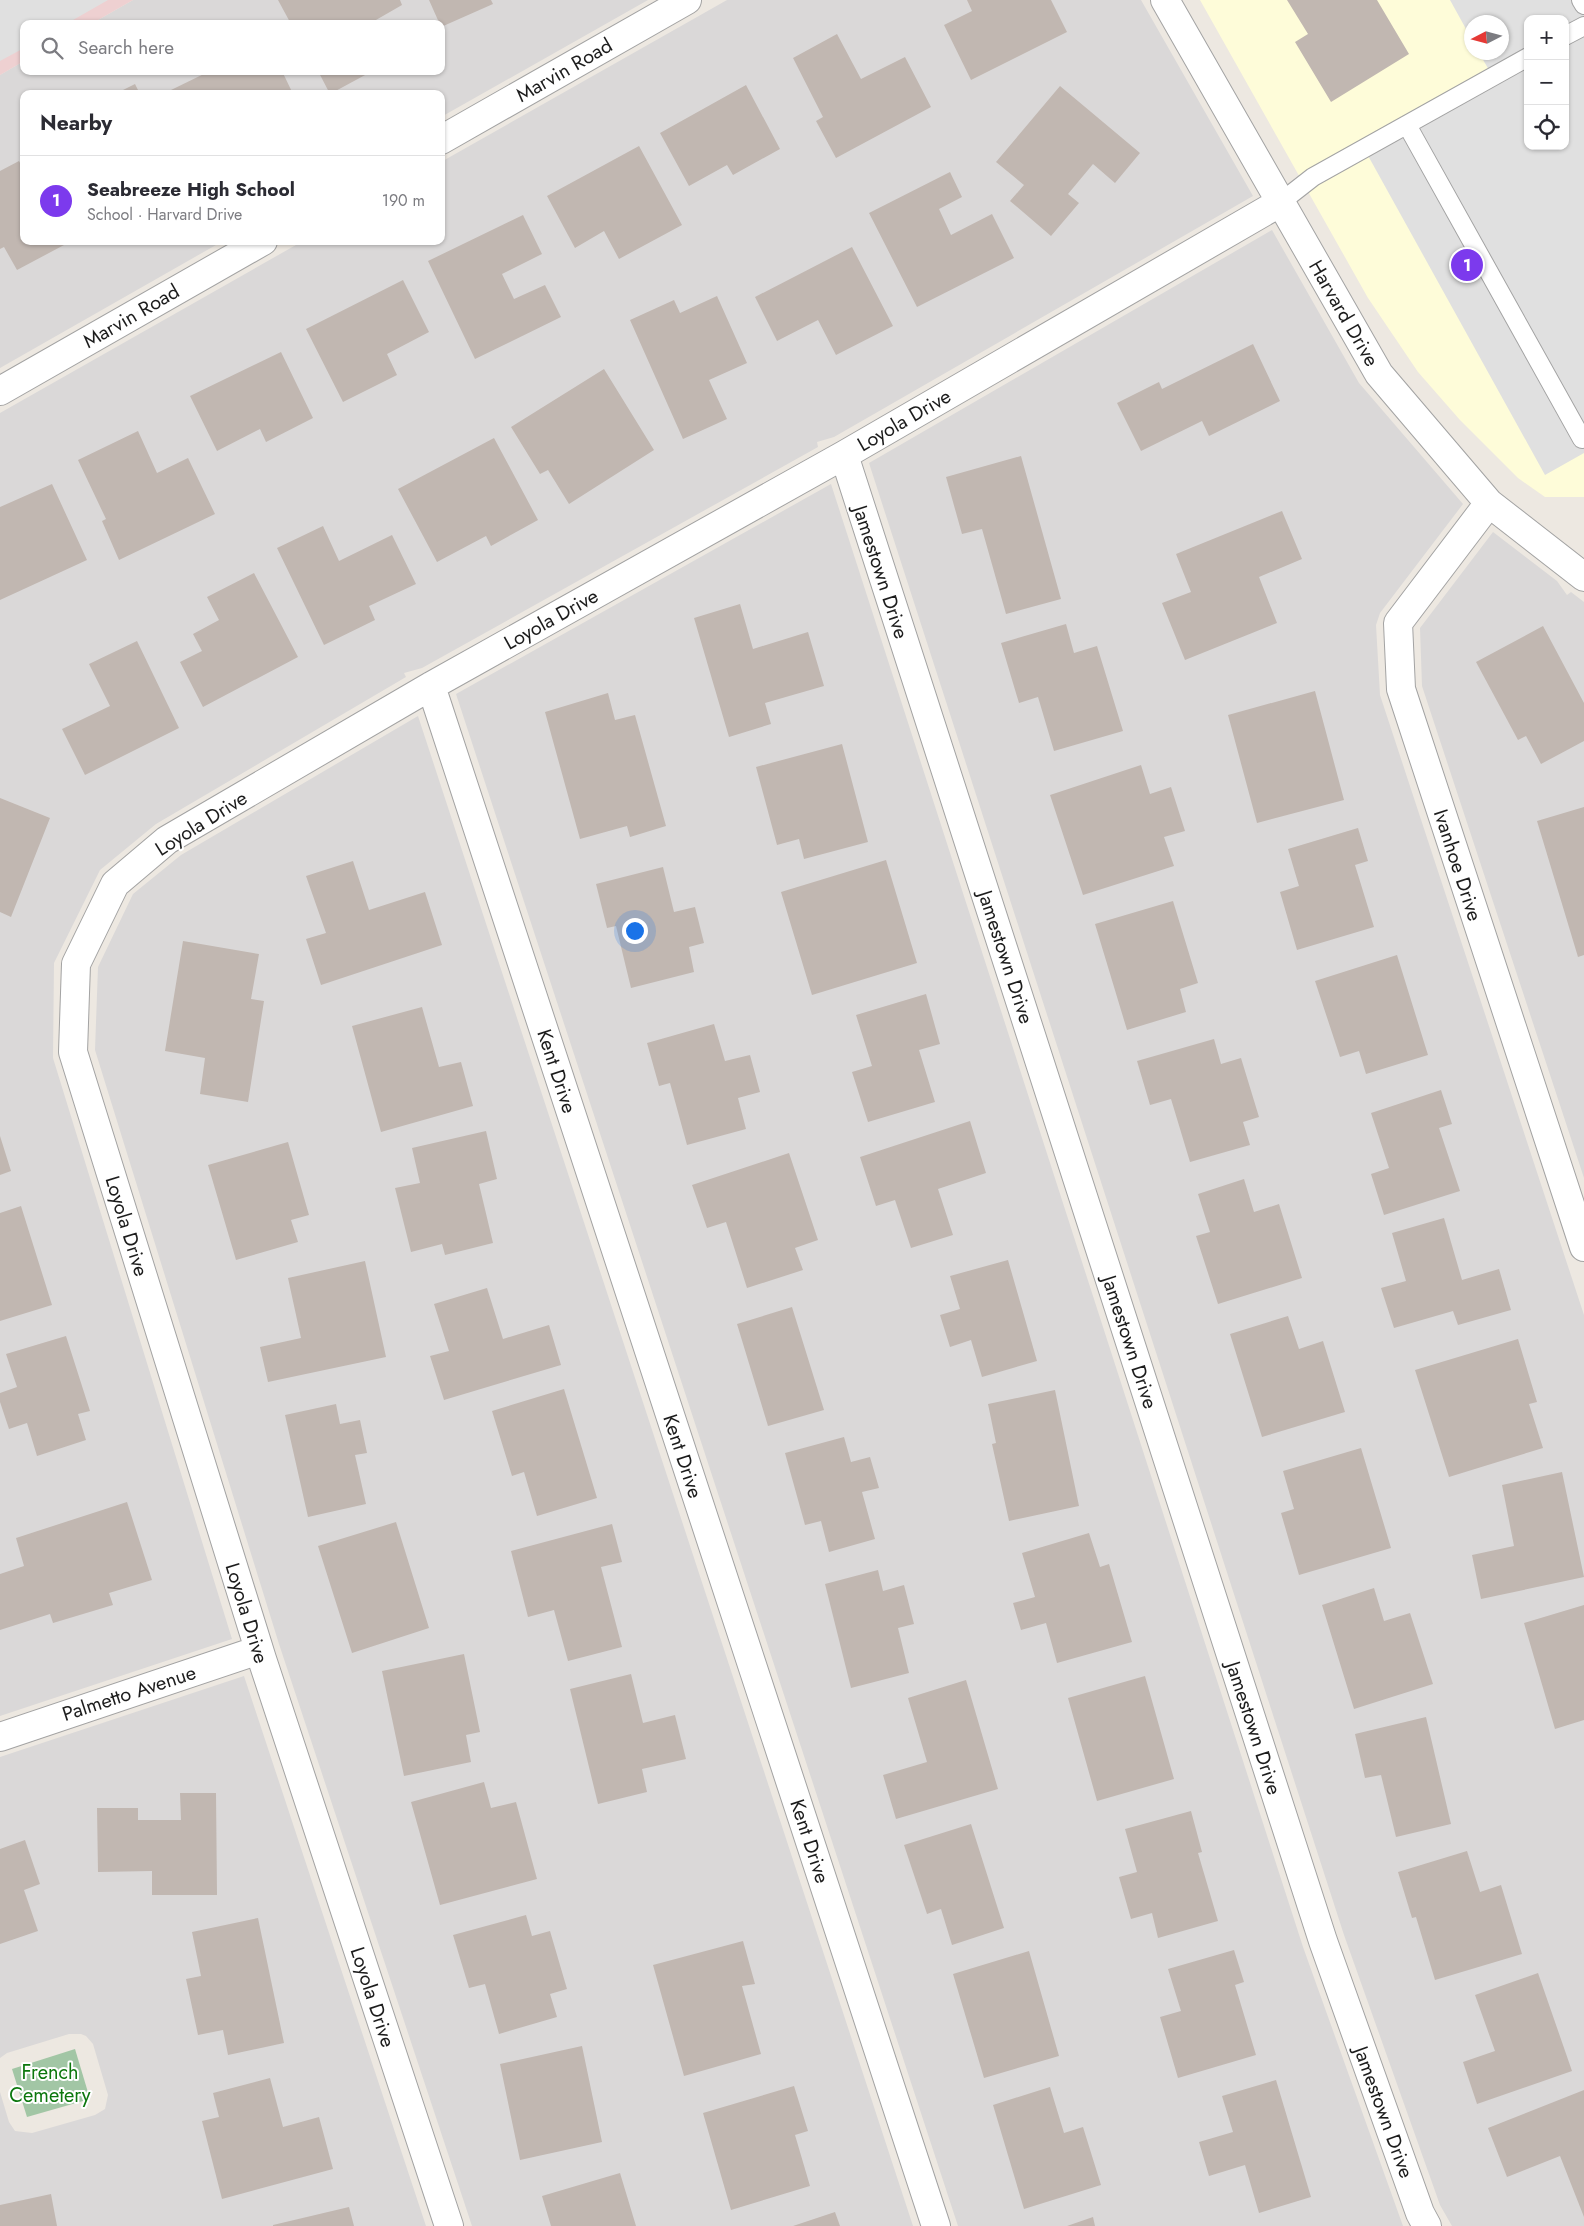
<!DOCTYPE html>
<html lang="en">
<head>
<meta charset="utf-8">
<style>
  body { margin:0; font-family:Jost,sans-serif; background:#f7f7f7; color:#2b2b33 }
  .controls { position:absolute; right:15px; top:15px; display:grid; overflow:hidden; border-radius:10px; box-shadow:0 1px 4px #0004 }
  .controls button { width:45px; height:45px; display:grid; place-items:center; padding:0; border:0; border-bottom:1px solid #e1e1e2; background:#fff; color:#2b2b33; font:25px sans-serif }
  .compass { position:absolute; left:1464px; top:15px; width:45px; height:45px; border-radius:50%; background:#fff; box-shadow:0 1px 4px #0004; rotate:264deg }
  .you { position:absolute; left:634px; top:930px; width:18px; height:18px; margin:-12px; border:4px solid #fff; border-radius:50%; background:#1a73e8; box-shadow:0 0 0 8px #1a73e833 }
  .badge { display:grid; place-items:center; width:32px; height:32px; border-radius:50%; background:#7c3aed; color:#fff; font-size:16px; font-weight:700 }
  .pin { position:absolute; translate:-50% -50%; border:2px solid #fff; box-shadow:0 1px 5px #0006 }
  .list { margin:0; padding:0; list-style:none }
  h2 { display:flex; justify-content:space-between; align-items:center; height:65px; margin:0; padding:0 20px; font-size:21px }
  h2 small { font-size:16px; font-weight:400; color:#7c7c81 }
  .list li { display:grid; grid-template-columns:32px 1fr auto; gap:15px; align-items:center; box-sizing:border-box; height:90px; padding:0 20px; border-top:1px solid #e1e1e2 }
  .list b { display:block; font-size:19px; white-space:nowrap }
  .list p { margin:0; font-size:16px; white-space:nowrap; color:#7c7c81 }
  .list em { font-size:16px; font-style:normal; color:#7c7c81 }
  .icon { flex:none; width:28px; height:28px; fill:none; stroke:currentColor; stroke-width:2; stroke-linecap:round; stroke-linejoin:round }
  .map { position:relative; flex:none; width:1584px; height:2226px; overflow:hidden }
  .search { position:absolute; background:#fff; box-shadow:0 1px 4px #0004; left:20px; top:20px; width:425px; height:55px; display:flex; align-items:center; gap:12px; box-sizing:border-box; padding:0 18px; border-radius:10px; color:#7c7c81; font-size:19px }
  .panel { position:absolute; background:#fff; box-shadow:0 1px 4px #0004; left:20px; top:90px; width:425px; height:155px; border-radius:10px }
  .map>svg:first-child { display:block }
</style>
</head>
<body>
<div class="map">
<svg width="1584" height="2226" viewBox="0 0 1584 2226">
  <rect width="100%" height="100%" fill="#ede8e1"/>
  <path fill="#dad8d8" d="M 133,0 L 648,0 L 441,117 L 441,94 L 24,94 L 24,241 L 223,241 L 0,368 L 0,75 L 24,61 L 24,71 L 441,71 L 441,24 L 91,24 Z
    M 727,0 L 1141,0 L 1253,196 L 834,437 L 817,442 L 818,447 L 422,668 L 404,673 L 406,677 L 156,824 L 100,870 L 54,963 L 53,1058 L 232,1639 L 0,1716 L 0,413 L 303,241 L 441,241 L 441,162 Z
    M 1272,230 L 1359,383 L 1463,504 L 1380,613 L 1376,625 L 1380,695 L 1584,1315 L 1584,2226 L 1452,2226 L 1440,2205 L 1344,1935 L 869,463 Z
    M 831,484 L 1303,1947 L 1403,2226 L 958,2226 L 456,694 Z
    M 1493,532 L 1557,581 L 1567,595 L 1571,592 L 1584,602 L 1584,1178 L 1422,686 L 1420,628 Z
    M 418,716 L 913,2226 L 472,2226 L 279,1644 L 95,1050 L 98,967 L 133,894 L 181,855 Z
    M 244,1676 L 426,2226 L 0,2226 L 0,2092 L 9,2122 L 15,2131 L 32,2133 L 95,2115 L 105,2109 L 108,2095 L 93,2044 L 86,2036 L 81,2034 L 69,2034 L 7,2053 L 0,2058 L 0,1757 Z"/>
  <path fill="#eed0d1" d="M 0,0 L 133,0 L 91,24 L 24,24 L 24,61 L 0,75 Z"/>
  <path fill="#fefcd9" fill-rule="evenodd" d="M 1200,0 L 1584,0 L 1584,497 L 1545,497 L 1518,478 L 1460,420 L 1418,372 L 1368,298 ZM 1528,19 L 1565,19 L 1565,146 L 1528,146 ZM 1472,22 L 1502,22 L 1502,52 L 1472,52 Z"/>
  <path fill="#a2c6a5" d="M 75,2049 L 90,2099 L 27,2117 L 12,2069 Z"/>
  <path fill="#e0e0e0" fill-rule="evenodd" d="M 0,0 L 108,0 L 66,24 L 24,24 L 24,48 L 0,61 Z
    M 1450,0 L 1584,0 L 1584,453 L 1545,475 L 1361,143 L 1489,70 L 1479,53 L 1502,52 L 1502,22 L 1472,22 L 1471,38 ZM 1528,19 L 1565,19 L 1565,146 L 1528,146 Z"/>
  <path fill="#c1b7b1" d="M 278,0 L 400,0 L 402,5 L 369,24 L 291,24 Z
    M 429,0 L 491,0 L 493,4 L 441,27 Z
    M 967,0 L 1051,0 L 1067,32 L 971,80 L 944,25 L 972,11 Z
    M 1287,0 L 1377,0 L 1409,54 L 1331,102 L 1295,42 L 1308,34 Z
    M 837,34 L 861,79 L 905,57 L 931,107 L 836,158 L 816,121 L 823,117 L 793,58 Z
    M 210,71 L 282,71 L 293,94 L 173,94 L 171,90 Z
    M 318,71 L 365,71 L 367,74 L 330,94 Z
    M 135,84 L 140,94 L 115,94 Z
    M 746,85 L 780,149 L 733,175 L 727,165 L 689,186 L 660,133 Z
    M 1060,86 L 1140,153 L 1115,183 L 1093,164 L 1068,194 L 1079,203 L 1051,236 L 1010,201 L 1024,185 L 996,162 Z
    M 639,146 L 682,225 L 619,259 L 604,231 L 575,248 L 547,196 Z
    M 19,161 L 24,170 L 24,241 L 62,241 L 64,245 L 17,270 L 4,247 L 0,249 L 0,171 Z
    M 950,172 L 962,197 L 939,209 L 951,235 L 992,214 L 1014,258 L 917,307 L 869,213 Z
    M 523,215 L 542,254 L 502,274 L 514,299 L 545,285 L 561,317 L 475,359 L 428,261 Z
    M 852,247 L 893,326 L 836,355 L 818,320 L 777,341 L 755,297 Z
    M 403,280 L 429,332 L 387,354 L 397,375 L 343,402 L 306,329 Z
    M 717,296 L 747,363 L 709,380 L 727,419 L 683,439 L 630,320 L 674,300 L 680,313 Z
    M 1253,344 L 1280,401 L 1209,436 L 1202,421 L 1141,451 L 1117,403 L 1159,382 L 1162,389 Z
    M 281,352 L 313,418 L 266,442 L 260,429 L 217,451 L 190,396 Z
    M 604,369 L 654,450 L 569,504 L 548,470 L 540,474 L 511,427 Z
    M 138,431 L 157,473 L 188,458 L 215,514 L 119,560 L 102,521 L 106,519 L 78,460 Z
    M 494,438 L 538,520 L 491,546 L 486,536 L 437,562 L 398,489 Z
    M 1021,456 L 1061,599 L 1006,614 L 982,529 L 962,534 L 946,477 Z
    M 52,484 L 87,560 L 0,600 L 0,507 Z
    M 1282,511 L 1302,559 L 1259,577 L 1277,623 L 1185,660 L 1162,603 L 1191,592 L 1176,554 Z
    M 323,526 L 339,561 L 392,535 L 416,584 L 369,606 L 375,620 L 324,645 L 277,548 Z
    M 254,573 L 298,657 L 203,707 L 180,662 L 202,651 L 193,634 L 219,620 L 207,597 Z
    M 740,604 L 753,649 L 808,632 L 824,686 L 765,703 L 771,724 L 729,737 L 694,618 Z
    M 1066,624 L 1074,653 L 1097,646 L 1123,731 L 1054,751 L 1038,697 L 1019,703 L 1001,643 Z
    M 1543,626 L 1584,703 L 1584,741 L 1541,764 L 1526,736 L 1518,740 L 1476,662 Z
    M 137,641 L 179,728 L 85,775 L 62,729 L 110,706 L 89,664 Z
    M 1315,691 L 1344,800 L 1257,823 L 1228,715 Z
    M 608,693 L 615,720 L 635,715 L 666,826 L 630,837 L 627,826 L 580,839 L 545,712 Z
    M 842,744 L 868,842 L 804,859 L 799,839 L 777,845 L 756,767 Z
    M 1141,765 L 1150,794 L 1171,787 L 1185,831 L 1164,837 L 1174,866 L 1083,895 L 1050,795 Z
    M 0,798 L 50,818 L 11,917 L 0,912 Z
    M 1584,807 L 1584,955 L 1578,957 L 1537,821 Z
    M 1358,828 L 1368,861 L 1355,865 L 1374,927 L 1297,950 L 1280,892 L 1299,886 L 1288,849 Z
    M 886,860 L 917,963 L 812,995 L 781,892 Z
    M 353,861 L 369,910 L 425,892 L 442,945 L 321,985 L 306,939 L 326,933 L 306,876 Z
    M 663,867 L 674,912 L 695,907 L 704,943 L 689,947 L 694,972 L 631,988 L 616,926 L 607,928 L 596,884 Z
    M 1173,901 L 1198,983 L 1180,989 L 1186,1012 L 1127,1030 L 1095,924 Z
    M 183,941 L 259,954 L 251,999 L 264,1001 L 248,1102 L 200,1094 L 205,1058 L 165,1051 Z
    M 1397,955 L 1428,1055 L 1366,1074 L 1359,1051 L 1340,1057 L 1315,981 Z
    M 926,994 L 940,1044 L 919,1050 L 935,1102 L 868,1122 L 852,1072 L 872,1066 L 856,1015 Z
    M 422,1007 L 439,1067 L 461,1062 L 473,1106 L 381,1132 L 352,1026 Z
    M 714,1024 L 725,1061 L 750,1055 L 760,1092 L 738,1098 L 746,1129 L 687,1145 L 670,1083 L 659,1086 L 647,1043 Z
    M 1214,1039 L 1221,1064 L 1241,1058 L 1259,1117 L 1243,1122 L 1250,1145 L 1190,1162 L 1171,1099 L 1150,1105 L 1137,1061 Z
    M 1441,1090 L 1452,1124 L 1439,1128 L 1460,1191 L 1384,1215 L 1371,1174 L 1389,1168 L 1371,1113 Z
    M 970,1121 L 986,1173 L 938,1189 L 953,1235 L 911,1248 L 895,1200 L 876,1206 L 860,1157 Z
    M 486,1131 L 497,1179 L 479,1184 L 493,1243 L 445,1255 L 442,1244 L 411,1252 L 395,1188 L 420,1183 L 412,1148 Z
    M 0,1136 L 11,1171 L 0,1175 Z
    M 288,1142 L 309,1215 L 291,1220 L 298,1242 L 236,1260 L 208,1165 Z
    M 789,1153 L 818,1240 L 795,1248 L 803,1270 L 747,1288 L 726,1222 L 707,1228 L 692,1185 Z
    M 1244,1179 L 1254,1212 L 1279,1204 L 1302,1278 L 1218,1304 L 1196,1236 L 1210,1232 L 1198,1194 Z
    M 21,1206 L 52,1305 L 0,1321 L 0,1213 Z
    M 1444,1218 L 1462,1280 L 1499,1269 L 1511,1310 L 1458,1325 L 1453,1311 L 1394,1328 L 1381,1288 L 1406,1281 L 1392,1233 Z
    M 1008,1260 L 1037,1361 L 982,1377 L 971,1340 L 950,1347 L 940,1315 L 960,1309 L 950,1276 Z
    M 365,1261 L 386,1357 L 268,1382 L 260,1347 L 301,1338 L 288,1278 Z
    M 487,1288 L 503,1339 L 549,1325 L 561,1365 L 444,1400 L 430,1356 L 449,1351 L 434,1304 Z
    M 792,1307 L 824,1410 L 768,1426 L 737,1324 Z
    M 1288,1316 L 1299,1349 L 1323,1341 L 1345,1412 L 1262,1437 L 1230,1334 Z
    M 66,1336 L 90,1411 L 78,1414 L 86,1440 L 37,1456 L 27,1423 L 9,1429 L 0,1402 L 0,1393 L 17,1387 L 6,1354 Z
    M 1518,1339 L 1537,1402 L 1529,1404 L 1543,1448 L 1449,1477 L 1415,1370 Z
    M 564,1389 L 597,1498 L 537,1516 L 524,1472 L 512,1476 L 492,1411 Z
    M 1055,1390 L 1079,1506 L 1009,1521 L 992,1444 L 996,1443 L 988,1404 Z
    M 336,1404 L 340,1424 L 360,1420 L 367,1453 L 355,1455 L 366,1504 L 308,1517 L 285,1415 Z
    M 844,1437 L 851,1462 L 870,1457 L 879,1488 L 862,1492 L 875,1539 L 829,1552 L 821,1521 L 805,1525 L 785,1453 Z
    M 1361,1448 L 1391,1548 L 1299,1575 L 1281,1513 L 1294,1509 L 1283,1471 Z
    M 1562,1472 L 1584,1577 L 1481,1599 L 1472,1555 L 1514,1546 L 1502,1485 Z
    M 127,1502 L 152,1580 L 109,1593 L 113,1605 L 53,1623 L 50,1614 L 0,1630 L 0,1574 L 24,1566 L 16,1538 Z
    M 396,1522 L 429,1628 L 352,1653 L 318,1546 Z
    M 612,1524 L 622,1562 L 601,1567 L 622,1647 L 568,1661 L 554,1610 L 528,1617 L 511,1551 Z
    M 1089,1533 L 1100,1567 L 1109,1564 L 1132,1642 L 1057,1663 L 1046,1623 L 1021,1630 L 1013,1603 L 1035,1597 L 1022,1553 Z
    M 878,1570 L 883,1591 L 904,1585 L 914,1624 L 898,1628 L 909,1673 L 851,1688 L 825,1584 Z
    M 1374,1588 L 1384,1621 L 1410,1613 L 1433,1684 L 1354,1709 L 1322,1605 Z
    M 1584,1605 L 1584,1720 L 1555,1729 L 1524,1623 Z
    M 464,1654 L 480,1732 L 466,1735 L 471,1762 L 404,1776 L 382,1671 Z
    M 631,1674 L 643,1723 L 675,1715 L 686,1759 L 642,1769 L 647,1792 L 598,1804 L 570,1689 Z
    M 1145,1676 L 1174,1779 L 1097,1801 L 1068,1698 Z
    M 966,1680 L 998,1789 L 896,1819 L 883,1775 L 927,1762 L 908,1698 Z
    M 1426,1717 L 1451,1824 L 1396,1837 L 1381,1775 L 1365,1778 L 1355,1734 Z
    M 484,1782 L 491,1808 L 516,1802 L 537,1879 L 440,1905 L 411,1802 Z
    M 180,1793 L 216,1793 L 217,1895 L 152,1895 L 152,1871 L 98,1872 L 97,1808 L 138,1808 L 138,1820 L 181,1820 Z
    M 1191,1811 L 1202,1852 L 1198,1853 L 1218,1921 L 1158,1938 L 1152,1913 L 1131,1919 L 1119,1877 L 1137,1872 L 1125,1829 Z
    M 971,1824 L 1004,1928 L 952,1945 L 941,1909 L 927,1914 L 904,1845 Z
    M 25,1840 L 40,1884 L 24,1890 L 38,1931 L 0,1944 L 0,1849 Z
    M 1467,1851 L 1480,1892 L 1501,1885 L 1522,1954 L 1435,1980 L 1416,1917 L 1412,1918 L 1398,1872 Z
    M 526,1915 L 532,1936 L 550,1931 L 567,1989 L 550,1994 L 557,2017 L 499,2034 L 485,1984 L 469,1988 L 453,1935 Z
    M 258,1918 L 284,2043 L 228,2055 L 223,2030 L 198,2035 L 186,1979 L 201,1976 L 192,1932 Z
    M 743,1941 L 755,1984 L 742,1986 L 761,2054 L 684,2076 L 653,1965 Z
    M 1234,1950 L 1244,1982 L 1235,1985 L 1256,2055 L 1178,2078 L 1160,2017 L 1181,2011 L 1168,1969 Z
    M 1029,1951 L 1059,2056 L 984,2078 L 953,1974 Z
    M 1538,1973 L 1572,2071 L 1477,2104 L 1463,2062 L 1495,2051 L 1475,1995 Z
    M 582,2046 L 602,2142 L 520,2160 L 500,2064 Z
    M 270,2078 L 283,2127 L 319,2117 L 333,2169 L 222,2199 L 202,2121 L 219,2117 L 213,2093 Z
    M 1276,2080 L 1311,2197 L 1259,2213 L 1245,2165 L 1209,2176 L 1199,2142 L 1233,2132 L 1222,2096 Z
    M 794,2086 L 808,2131 L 795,2135 L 810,2186 L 731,2210 L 703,2113 Z
    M 1050,2087 L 1064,2133 L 1083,2127 L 1101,2185 L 1024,2209 L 993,2105 Z
    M 1584,2090 L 1584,2217 L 1560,2156 L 1507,2177 L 1488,2128 Z
    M 620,2173 L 636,2226 L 551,2226 L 542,2196 Z
    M 51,2194 L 57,2226 L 0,2226 L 0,2205 Z
    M 349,2207 L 354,2226 L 273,2226 L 273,2225 Z
    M 835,2212 L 840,2226 L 793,2226 Z
    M 1093,2217 L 1095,2226 L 1067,2226 Z"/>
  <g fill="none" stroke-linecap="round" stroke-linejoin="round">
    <defs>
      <path id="service" d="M 1581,0 L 1584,5
        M 1565,36 L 1584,26
        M 1407,125 L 1582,439 L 1584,438
        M 1281,202 L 1313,177 L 1528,57"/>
      <path id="minor" d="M 1165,0 L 1379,374 L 1489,503 L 1584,577
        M 441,140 L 687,0
        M 0,391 L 263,241
        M 844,455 L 1323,1941 L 1420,2213 L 1427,2226
        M 1489,503 L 1398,623 L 1401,689 L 1584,1247
        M 431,686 L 936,2226
        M 0,1737 L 259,1650
        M 449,2226 L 262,1659 L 73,1052 L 76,964 L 115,884 L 167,840 L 431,686 L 844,455 L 1281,202"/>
    </defs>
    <use href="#service" stroke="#a3a3a3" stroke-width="20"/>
    <use href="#minor" stroke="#a3a3a3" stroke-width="30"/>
    <use href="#service" stroke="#fff" stroke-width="18"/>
    <use href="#minor" stroke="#fff" stroke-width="28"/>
  </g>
  <g text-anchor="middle" stroke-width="4" stroke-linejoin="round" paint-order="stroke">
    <g font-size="20" fill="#1c1c1c" stroke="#fff">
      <text transform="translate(564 70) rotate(-30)" y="7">Marvin Road</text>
      <text transform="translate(1344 313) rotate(60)" y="7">Harvard Drive</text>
      <text transform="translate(131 316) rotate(-30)" y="7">Marvin Road</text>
      <text transform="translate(904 420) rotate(-30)" y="7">Loyola Drive</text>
      <text transform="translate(881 572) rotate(72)" y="7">Jamestown Drive</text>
      <text transform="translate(551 619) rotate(-29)" y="7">Loyola Drive</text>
      <text transform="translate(201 823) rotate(-32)" y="7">Loyola Drive</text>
      <text transform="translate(1458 865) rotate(72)" y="7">Ivanhoe Drive</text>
      <text transform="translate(1006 957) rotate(72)" y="7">Jamestown Drive</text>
      <text transform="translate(557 1071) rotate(72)" y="7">Kent Drive</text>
      <text transform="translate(127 1226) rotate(73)" y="7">Loyola Drive</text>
      <text transform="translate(1130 1342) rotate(72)" y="7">Jamestown Drive</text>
      <text transform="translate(683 1456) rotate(72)" y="7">Kent Drive</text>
      <text transform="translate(247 1613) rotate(73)" y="7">Loyola Drive</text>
      <text transform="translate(129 1693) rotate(-18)" y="7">Palmetto Avenue</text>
      <text transform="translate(1254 1728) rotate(72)" y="7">Jamestown Drive</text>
      <text transform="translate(810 1841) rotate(72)" y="7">Kent Drive</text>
      <text transform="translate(373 1997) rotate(72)" y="7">Loyola Drive</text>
      <text transform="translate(1384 2112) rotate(70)" y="7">Jamestown Drive</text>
    </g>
    <g font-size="20" fill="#0c770d" stroke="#fff">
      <text x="50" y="2079">French<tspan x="50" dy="23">Cemetery</tspan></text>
    </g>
  </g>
</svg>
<div class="controls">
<button>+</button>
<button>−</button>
<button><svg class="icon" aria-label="locate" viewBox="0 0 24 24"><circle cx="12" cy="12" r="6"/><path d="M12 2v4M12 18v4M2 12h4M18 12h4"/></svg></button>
</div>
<svg class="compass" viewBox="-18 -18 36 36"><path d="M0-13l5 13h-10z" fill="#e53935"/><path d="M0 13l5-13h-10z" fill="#7c7c81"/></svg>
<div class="you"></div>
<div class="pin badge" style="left:1467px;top:265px">1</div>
<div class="search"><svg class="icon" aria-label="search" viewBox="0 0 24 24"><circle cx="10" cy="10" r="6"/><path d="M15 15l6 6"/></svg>Search here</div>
<section class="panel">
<h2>Nearby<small></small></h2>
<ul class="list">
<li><span class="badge">1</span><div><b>Seabreeze High School</b><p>School · Harvard Drive</p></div><em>190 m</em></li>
</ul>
</section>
</div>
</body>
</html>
